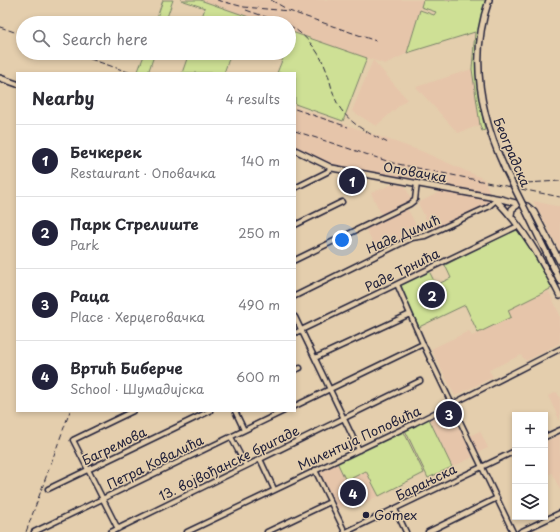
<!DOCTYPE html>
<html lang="en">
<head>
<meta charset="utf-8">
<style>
  body { margin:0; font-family:"Playpen Sans",sans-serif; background:#f2f2f3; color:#2b2b33 }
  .controls { position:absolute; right:12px; bottom:12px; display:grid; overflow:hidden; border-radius:0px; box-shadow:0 2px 6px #0003 }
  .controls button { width:36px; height:36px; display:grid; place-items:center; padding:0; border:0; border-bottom:1px solid #e1e1e2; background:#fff; color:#2b2b33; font:20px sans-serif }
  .you { position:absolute; left:342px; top:240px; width:14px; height:14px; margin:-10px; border:3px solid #fff; border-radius:50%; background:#1a73e8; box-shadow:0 0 0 6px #1a73e833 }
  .badge { display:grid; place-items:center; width:26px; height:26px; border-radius:50%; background:#22223b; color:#fff; font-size:13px; font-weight:700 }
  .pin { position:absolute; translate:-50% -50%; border:2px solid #fff; box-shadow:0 1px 4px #0006 }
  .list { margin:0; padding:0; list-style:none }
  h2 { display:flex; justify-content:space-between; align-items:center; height:52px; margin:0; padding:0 16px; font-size:17px }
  h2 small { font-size:13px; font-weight:400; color:#7c7c81 }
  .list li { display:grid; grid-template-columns:26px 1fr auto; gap:12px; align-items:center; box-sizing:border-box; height:72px; padding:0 16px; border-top:1px solid #e1e1e2 }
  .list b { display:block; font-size:15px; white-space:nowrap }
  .list p { margin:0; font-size:13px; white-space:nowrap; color:#7c7c81 }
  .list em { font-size:13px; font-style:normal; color:#7c7c81 }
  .icon { flex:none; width:22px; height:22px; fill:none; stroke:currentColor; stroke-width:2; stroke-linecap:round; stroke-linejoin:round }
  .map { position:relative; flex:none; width:560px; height:532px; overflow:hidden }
  .search { position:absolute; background:#fff; box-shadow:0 2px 6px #0003; left:16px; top:16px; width:280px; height:44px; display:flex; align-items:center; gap:10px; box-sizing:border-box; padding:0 14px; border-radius:22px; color:#7c7c81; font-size:15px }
  .panel { position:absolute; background:#fff; box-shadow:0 2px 6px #0003; left:16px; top:72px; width:280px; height:340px; border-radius:0px }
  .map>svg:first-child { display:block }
</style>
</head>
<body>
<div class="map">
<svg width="560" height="532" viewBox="0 0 560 532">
  <rect width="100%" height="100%" fill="#e4cead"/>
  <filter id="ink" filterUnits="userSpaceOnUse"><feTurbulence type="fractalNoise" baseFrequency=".025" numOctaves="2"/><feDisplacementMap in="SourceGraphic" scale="8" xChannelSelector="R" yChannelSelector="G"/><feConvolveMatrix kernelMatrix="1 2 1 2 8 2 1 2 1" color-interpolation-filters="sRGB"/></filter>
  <g filter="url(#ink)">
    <path fill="#e6c5aa" d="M 200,0 L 423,0 L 406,54 L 385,64 L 373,60 L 407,99 L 376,126 L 352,111 L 373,60 L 289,31 L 289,23 L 266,23 Z
      M 472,69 L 480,125 L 458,133 L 416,87 Z
      M 295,107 L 421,151 L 484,179 L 490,194 L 333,165 L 295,147 Z
      M 393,184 L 405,186 L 412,201 L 382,216 L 371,193 Z
      M 442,191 L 488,199 L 492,201 L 487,206 L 432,231 L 418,203 Z
      M 533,201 L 560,207 L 560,251 L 553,238 Z
      M 407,208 L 420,233 L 378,253 L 365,228 Z
      M 548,290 L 560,315 L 560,343 L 526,361 L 521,355 L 489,370 L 493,377 L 455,396 L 431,349 L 469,331 L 472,336 L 511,317 L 508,310 Z
      M 557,392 L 560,399 L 560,421 L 548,396 Z
      M 450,409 L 473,457 L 452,467 L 429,419 Z
      M 480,431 L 488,448 L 477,453 L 469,436 Z
      M 560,435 L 560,490 L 552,473 L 545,476 L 545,442 Z
      M 336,460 L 346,481 L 366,471 L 378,496 L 357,507 L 353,501 L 337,509 L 318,469 Z"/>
    <path fill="#cee095" stroke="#788168" d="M 163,0 L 173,0 L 165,23 L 155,23 Z
      M 181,0 L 200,0 L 266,23 L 249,23 L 243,21 L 242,23 L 200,23 L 205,8 Z
      M 423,0 L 486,0 C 471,43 476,87 485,130 L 482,131 L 480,125 L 472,69 L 475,32 L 407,53 L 420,10 L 434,15 L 436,12 L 421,7 Z
      M 289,31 L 367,58 L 343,121 L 295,104 L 295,73 L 277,73 L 285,53 L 289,53 Z
      M 145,53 L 155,53 L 148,73 L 138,71 Z
      M 189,53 L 231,53 L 224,73 L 182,73 Z
      M 519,228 L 554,287 L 508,310 L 511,317 L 478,333 L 465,305 L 419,327 L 399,285 L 429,271 L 436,285 L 451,278 L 445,265 Z
      M 429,419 L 452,467 L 428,478 L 405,430 Z
      M 403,430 L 424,473 L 379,496 L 366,471 L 346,481 L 337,462 Z"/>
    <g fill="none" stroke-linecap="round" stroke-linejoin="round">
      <defs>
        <path id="minor" d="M 295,188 L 327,172 L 332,168
          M 295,225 L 342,202
          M 295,260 L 410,204 L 415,200 L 417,183
          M 397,284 L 423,344 L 513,532
          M 295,296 L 412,238 L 425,236 L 488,207 L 496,200
          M 295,317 L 359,450
          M 295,333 L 518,226
          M 315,358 L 410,314
          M 295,370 L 300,368
          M 295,406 L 423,344
          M 235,411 L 244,430
          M 231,437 L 246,466
          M 545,437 L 560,430
          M 260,459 L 274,489
          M 315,470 L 345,532
          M 48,489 L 210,411
          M 395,509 L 406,532
          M 118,529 L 73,440 L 133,411
          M 34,532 L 284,411
          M 111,532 L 420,381
          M 187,532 L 415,423 L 560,349
          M 267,532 L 330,502
          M 346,532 L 515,451
          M 428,532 L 497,498
          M 520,532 L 560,513"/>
        <path id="major" d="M 489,0 C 469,57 480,115 505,169
          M 0,78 L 17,84
          M 295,150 L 332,168 L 501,199 L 527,206 L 534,212 L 560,262
          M 494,198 C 523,226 542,261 560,296
          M 511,215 L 512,209 L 519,204
          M 528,215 L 560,281"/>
      </defs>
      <use href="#minor" stroke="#22223b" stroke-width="7"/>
      <use href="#major" stroke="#22223b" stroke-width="8"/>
      <use href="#minor" stroke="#e4cead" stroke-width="4"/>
      <use href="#major" stroke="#e4cead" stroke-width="5"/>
      <path stroke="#22223b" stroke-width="1" stroke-dasharray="6 3" stroke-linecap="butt" d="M 217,0 L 244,7 L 289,11 L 376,41
        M 271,0 L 285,8
        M 246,10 L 283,23
        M 289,25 C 307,36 320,52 327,72 C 332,86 333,100 343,112 C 355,127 372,135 388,143
        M 0,27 L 23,35
        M 73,53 L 131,73
        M 295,109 L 348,127
        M 295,131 L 393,163 L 560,197
        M 509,184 L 560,181
        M 26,532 L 70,411"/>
      <defs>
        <path id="major-bridge" d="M 505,169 L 528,215"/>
      </defs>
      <use href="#major-bridge" stroke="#22223b" stroke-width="8" stroke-linecap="butt"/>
      <use href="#major-bridge" stroke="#e4cead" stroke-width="5"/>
    </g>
  </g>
  <circle fill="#22223b" stroke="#e4cead" stroke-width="1.5" cx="366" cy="515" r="4"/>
  <g text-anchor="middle" stroke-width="3" stroke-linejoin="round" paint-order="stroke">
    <g font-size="13" fill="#22223b" stroke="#e4cead">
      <text transform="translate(512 152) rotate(67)" y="5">Београдска</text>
      <text transform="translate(415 172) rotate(10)" y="5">Оповачка</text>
      <text transform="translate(403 234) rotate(-23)" y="5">Наде Димић</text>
      <text transform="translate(402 270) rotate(-26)" y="5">Раде Трнића</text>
      <text transform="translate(359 438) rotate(-25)" y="5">Милентија Поповића</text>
      <text transform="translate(114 446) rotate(-26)" y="5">Багремова</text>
      <text transform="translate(155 462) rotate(-26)" y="5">Петра Ковалића</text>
      <text transform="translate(229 463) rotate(-26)" y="5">13. војвођанске бригаде</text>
      <text transform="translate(426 482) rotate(-26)" y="5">Барањска</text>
    </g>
    <g font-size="13" fill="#22223b" stroke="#e4cead" text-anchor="start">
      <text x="374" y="520">Gomex</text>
    </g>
  </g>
</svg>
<div class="controls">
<button>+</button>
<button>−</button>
<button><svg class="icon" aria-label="layers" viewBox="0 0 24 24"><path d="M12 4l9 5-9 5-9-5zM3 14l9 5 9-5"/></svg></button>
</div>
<div class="you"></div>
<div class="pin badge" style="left:352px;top:181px">1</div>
<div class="pin badge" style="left:432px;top:295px">2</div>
<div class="pin badge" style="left:449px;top:414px">3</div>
<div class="pin badge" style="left:353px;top:493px">4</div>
<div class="search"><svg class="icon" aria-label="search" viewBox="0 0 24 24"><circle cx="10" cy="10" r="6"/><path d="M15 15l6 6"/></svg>Search here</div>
<section class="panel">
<h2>Nearby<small>4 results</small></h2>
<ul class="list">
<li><span class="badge">1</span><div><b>Бечкерек</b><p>Restaurant · Оповачка</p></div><em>140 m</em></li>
<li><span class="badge">2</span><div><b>Парк Стрелиште</b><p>Park</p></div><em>250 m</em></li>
<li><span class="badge">3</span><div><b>Раца</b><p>Place · Херцеговачка</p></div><em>490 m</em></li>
<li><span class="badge">4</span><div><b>Вртић Биберче</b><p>School · Шумадијска</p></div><em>600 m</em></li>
</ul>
</section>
</div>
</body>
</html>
